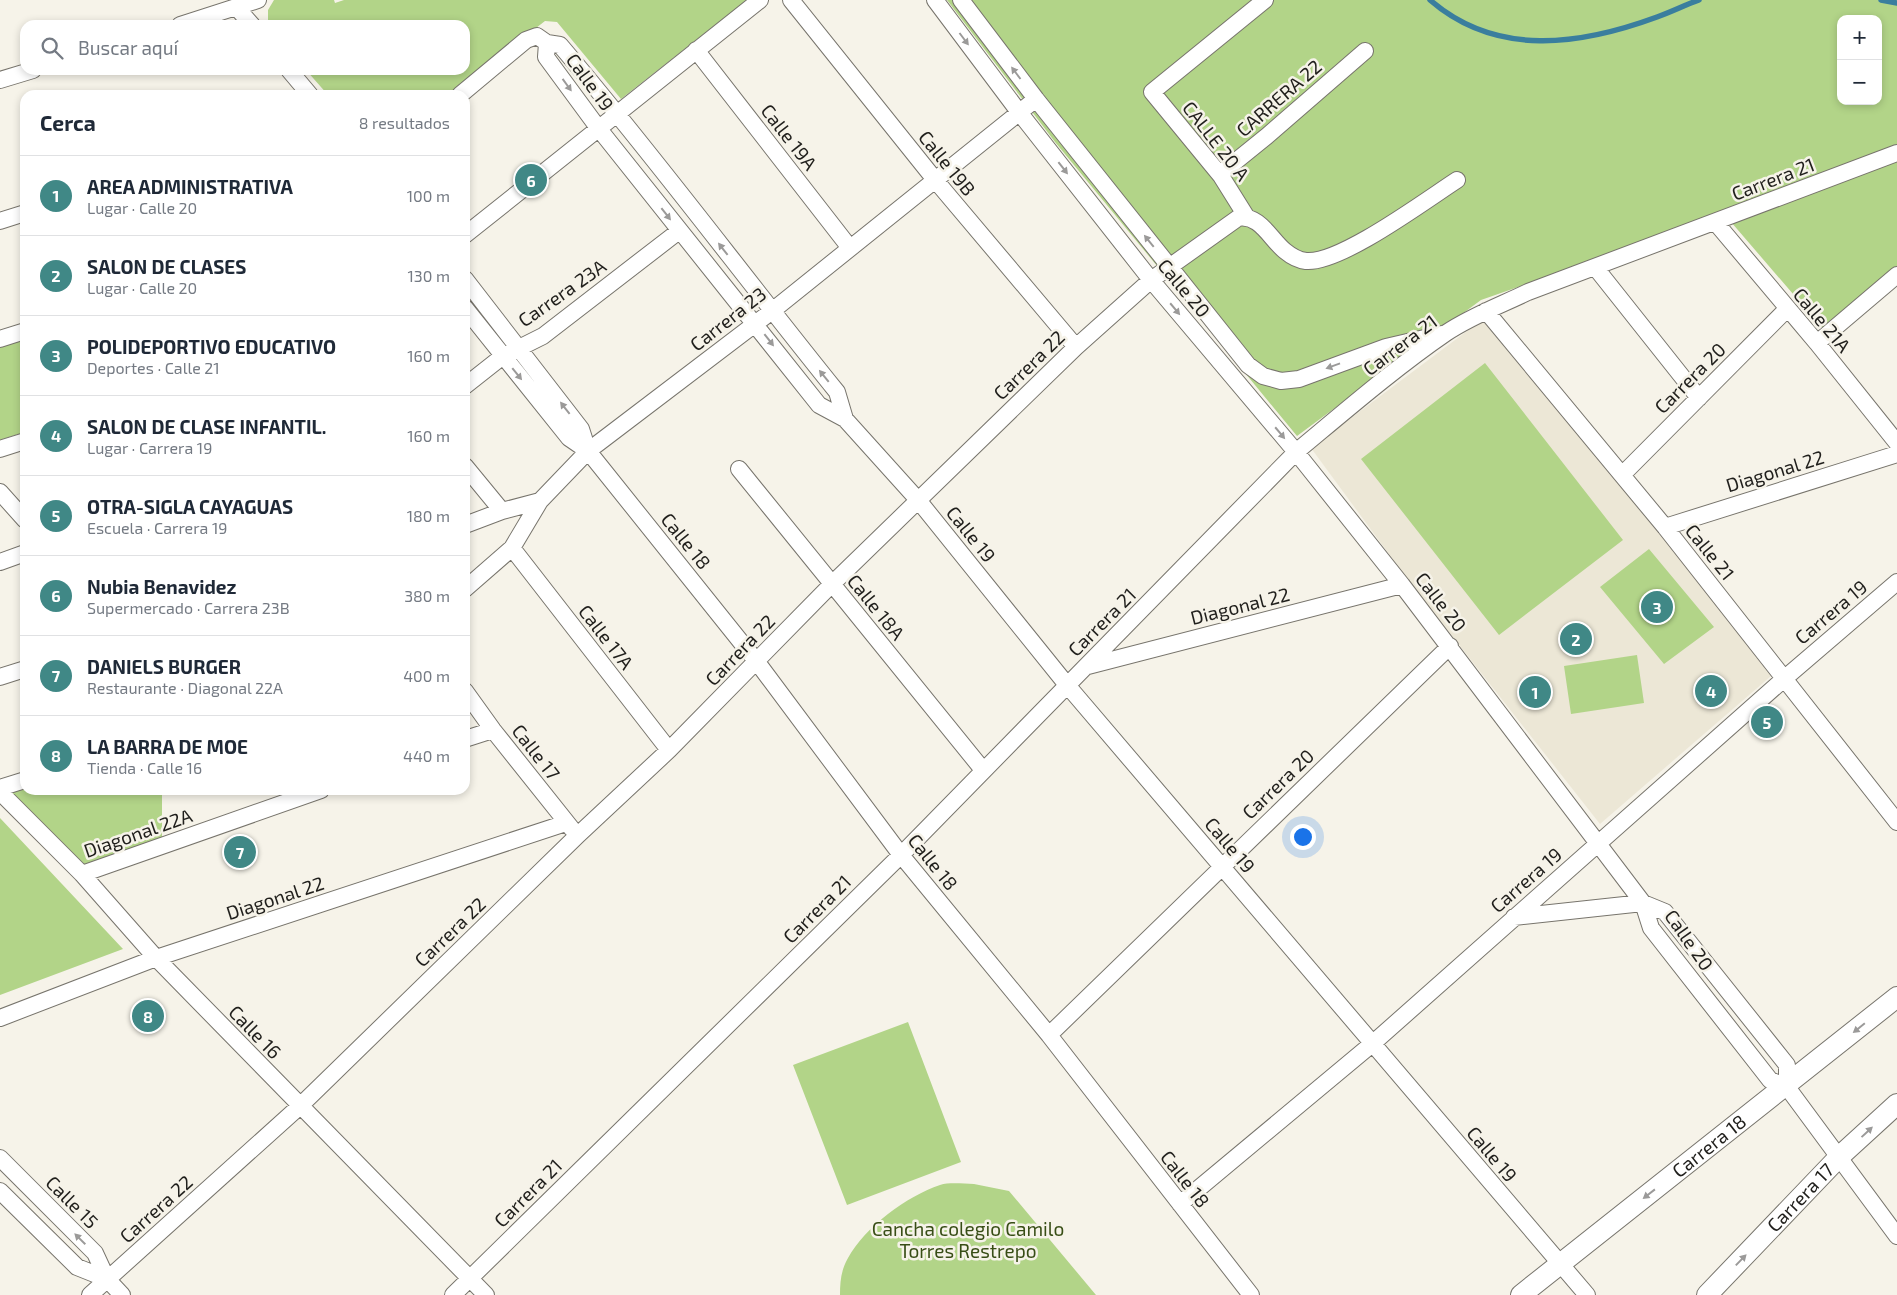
<!DOCTYPE html>
<html lang="es">
<head>
<meta charset="utf-8">
<style>
  body { margin:0; font-family:"Exo 2",sans-serif; background:#f6f6f7; color:#1f2937 }
  .controls { position:absolute; right:15px; top:15px; display:grid; overflow:hidden; border-radius:10px; box-shadow:0 2px 8px #0003 }
  .controls button { width:45px; height:45px; display:grid; place-items:center; padding:0; border:0; border-bottom:1px solid #e0e1e3; background:#fff; color:#1f2937; font:25px sans-serif }
  .you { position:absolute; left:1302px; top:836px; width:18px; height:18px; margin:-12px; border:4px solid #fff; border-radius:50%; background:#1a73e8; box-shadow:0 0 0 8px #1a73e833 }
  .badge { display:grid; place-items:center; width:32px; height:32px; border-radius:50%; background:#408886; color:#fff; font-size:16px; font-weight:700 }
  .pin { position:absolute; translate:-50% -50%; border:2px solid #fff; box-shadow:0 1px 5px #0006 }
  .list { margin:0; padding:0; list-style:none }
  h2 { display:flex; justify-content:space-between; align-items:center; height:65px; margin:0; padding:0 20px; font-size:21px }
  h2 small { font-size:16px; font-weight:400; color:#747a83 }
  .list li { display:grid; grid-template-columns:32px 1fr auto; gap:15px; align-items:center; box-sizing:border-box; height:80px; padding:0 20px; border-top:1px solid #e0e1e3 }
  .list b { display:block; font-size:19px; white-space:nowrap }
  .list p { margin:0; font-size:16px; white-space:nowrap; color:#747a83 }
  .list em { font-size:16px; font-style:normal; color:#747a83 }
  .icon { flex:none; width:28px; height:28px; fill:none; stroke:currentColor; stroke-width:2; stroke-linecap:round; stroke-linejoin:round }
  .map { position:relative; flex:none; width:1897px; height:1295px; overflow:hidden }
  .search { position:absolute; background:#fff; box-shadow:0 2px 8px #0003; left:20px; top:20px; width:450px; height:55px; display:flex; align-items:center; gap:12px; box-sizing:border-box; padding:0 18px; border-radius:15px; color:#747a83; font-size:19px }
  .panel { position:absolute; background:#fff; box-shadow:0 2px 8px #0003; left:20px; top:90px; width:450px; height:705px; border-radius:15px }
  .map>svg:first-child { display:block }
</style>
</head>
<body>
<div class="map">
<svg width="1897" height="1295" viewBox="0 0 1897 1295">
  <rect width="100%" height="100%" fill="#f6f3e9"/>
  <path fill="#ece7d6" d="M 1483,319 L 1652,522 L 1771,676 L 1600,824 L 1408,580 L 1311,448 Z"/>
  <path fill="#b2d488" fill-rule="evenodd" d="M 274,0 L 334,0 L 335,3 L 344,0 L 747,0 L 621,99 L 557,22 L 545,21 L 450,95 L 328,95 L 306,70 L 465,70 L 465,25 L 268,25 L 268,10 Z
    M 947,0 L 1897,0 L 1897,269 L 1824,330 L 1725,215 L 1481,300 L 1297,436 L 1055,142 ZM 1841,19 L 1878,19 L 1878,101 L 1841,101 Z
    M 25,338 L 25,432 L 0,440 L 0,346 Z
    M 1485,363 L 1623,540 L 1499,635 L 1361,459 Z
    M 1649,549 L 1714,627 L 1664,664 L 1600,587 Z
    M 1637,655 L 1644,703 L 1571,714 L 1564,666 Z
    M 25,785 L 25,790 L 162,790 L 162,839 L 83,868 L 7,791 Z
    M 0,818 L 123,949 L 0,995 Z
    M 908,1022 L 961,1162 L 847,1205 L 793,1065 Z
    M 974,1184 L 1009,1191 L 1096,1295 L 840,1295 C 840,1282 841,1270 848,1258 C 865,1227 907,1196 940,1185 C 950,1182 964,1184 974,1184 Z"/>
  <g fill="none" stroke-linecap="round" stroke-linejoin="round">
    <path stroke="#3a7e9e" stroke-width="5.5" d="M 1430,0 C 1497,58 1581,45 1657,17 C 1671,12 1685,5 1699,0
      M 1881,0 L 1897,3"/>
    <defs>
      <path id="minor" d="M 791,0 L 936,181 L 1076,347
        M 935,0 L 1019,112 L 1151,280 L 1296,452 L 1402,585 L 1643,903 L 1651,928 L 1770,1080 L 1787,1087 L 1897,1236
        M 961,0 L 1036,99 L 1248,365 L 1263,376 L 1281,381 L 1299,379 L 1386,347 L 1442,334
        M 237,8 L 252,25
        M 180,25 L 258,0
        M 547,43 L 546,57 L 599,129 L 819,405 L 845,419 L 918,500 L 1067,685 L 1587,1295
        M 547,43 L 560,45 C 656,158 744,277 837,392 L 845,419
        M 696,50 L 850,248
        M 289,70 L 310,95
        M 0,80 L 33,70
        M 460,95 L 526,40 L 537,36 L 547,43
        M 1220,174 L 1267,136 L 1365,51
        M 1246,216 L 1221,176 L 1152,92 L 1265,0
        M 0,221 L 25,213
        M 1716,223 L 1817,343 L 1897,443
        M 465,235 L 760,0
        M 1595,267 L 1699,398
        M 465,279 L 581,429 L 588,451
        M 465,308 L 569,438 L 588,451 L 757,662 L 901,855 L 1049,1035 L 1251,1295
        M 1486,311 L 1665,527 L 1897,822
        M 0,339 L 25,331
        M 1817,343 L 1897,275
        M 465,386 L 503,356 L 543,336 L 679,231
        M 0,449 L 25,441
        M 465,466 L 502,511
        M 739,469 L 983,770
        M 1622,475 L 1787,309
        M 0,492 L 25,520
        M 465,525 L 502,511 L 540,501
        M 1665,527 L 1897,454
        M 512,548 L 669,750
        M 0,562 L 25,553
        M 465,589 L 512,548 L 540,501 L 588,451 L 772,311 L 1036,99
        M 1088,666 L 1402,585
        M 0,677 L 25,669
        M 465,691 L 493,730 L 572,829
        M 465,739 L 493,730
        M 0,788 L 25,780
        M 0,792 L 82,874 L 156,958 L 486,1295
        M 82,874 L 321,790
        M 1514,917 L 1643,903 L 1665,912 L 1787,1065 L 1787,1087
        M 0,1018 L 156,958 L 566,823
        M 1049,1035 L 1450,646
        M 0,1158 L 95,1253 L 107,1279 L 122,1295
        M 0,1191 L 77,1267 L 107,1279
        M 1180,1204 L 1372,1044 L 1785,678 L 1897,582
        M 90,1295 L 300,1106 L 578,835 L 669,750 L 831,585 L 1076,347 L 1151,280 L 1238,218 C 1260,214 1270,239 1285,251 C 1291,256 1298,260 1306,261 C 1340,264 1426,200 1457,180
        M 453,1295 L 901,855 L 1296,452 C 1343,413 1395,368 1446,333 C 1471,316 1501,305 1528,292 L 1897,153"/>
      <g id="tertiary">
        <path id="s1" d="M 1521,1295 L 1897,997"/>
        <path id="s2" d="M 1707,1295 L 1840,1156 L 1897,1104"/>
      </g>
    </defs>
    <use href="#minor" stroke="#77746c" stroke-width="18"/>
    <use href="#tertiary" stroke="#77746c" stroke-width="22"/>
    <use href="#minor" stroke="#fff" stroke-width="16"/>
    <use href="#tertiary" stroke="#fff" stroke-width="20"/>
  </g>
  <defs><path id="oneway-solid" d="M-6-.8H1V-3.2L6.5 0L1 3.2V.8H-6Z" transform="scale(1.25)"/></defs>
  <g fill="#9b9a99">
    <use href="#oneway-solid" transform="translate(964 39) rotate(53)"/>
    <use href="#oneway-solid" transform="translate(1016 73) rotate(-127)"/>
    <use href="#oneway-solid" transform="translate(567 85) rotate(54)"/>
    <use href="#oneway-solid" transform="translate(1063 168) rotate(52)"/>
    <use href="#oneway-solid" transform="translate(666 214) rotate(52)"/>
    <use href="#oneway-solid" transform="translate(1149 241) rotate(-129)"/>
    <use href="#oneway-solid" transform="translate(723 249) rotate(-128)"/>
    <use href="#oneway-solid" transform="translate(1175 309) rotate(50)"/>
    <use href="#oneway-solid" transform="translate(769 340) rotate(52)"/>
    <use href="#oneway-solid" transform="translate(1333 366) rotate(160)"/>
    <use href="#oneway-solid" transform="translate(517 374) rotate(51)"/>
    <use href="#oneway-solid" transform="translate(824 376) rotate(-129)"/>
    <use href="#oneway-solid" transform="translate(565 408) rotate(-128)"/>
    <use href="#oneway-solid" transform="translate(1280 433) rotate(50)"/>
    <use href="#oneway-solid" transform="translate(1859 1028) rotate(141)"/>
    <use href="#oneway-solid" transform="translate(1867 1132) rotate(-43)"/>
    <use href="#oneway-solid" transform="translate(1649 1194) rotate(142)"/>
    <use href="#oneway-solid" transform="translate(80 1239) rotate(-135)"/>
    <use href="#oneway-solid" transform="translate(1741 1260) rotate(-46)"/>
  </g>
  <g text-anchor="middle" stroke-width="5" stroke-linejoin="round" paint-order="stroke">
    <g font-size="19" fill="#201f1c" stroke="#f6f3e9">
      <text transform="translate(590 82) rotate(54)" y="7">Calle 19</text>
      <text transform="translate(1279 98) rotate(-41)" y="7">CARRERA 22</text>
      <text transform="translate(789 137) rotate(52)" y="7">Calle 19A</text>
      <text transform="translate(1216 141) rotate(52)" y="7">CALLE 20 A</text>
      <text transform="translate(947 163) rotate(51)" y="7">Calle 19B</text>
      <text transform="translate(1773 179) rotate(-21)" y="7">Carrera 21</text>
      <text transform="translate(1184 288) rotate(50)" y="7">Calle 20</text>
      <text transform="translate(562 293) rotate(-35)" y="7">Carrera 23A</text>
      <text transform="translate(728 319) rotate(-38)" y="7">Carrera 23</text>
      <text transform="translate(1822 320) rotate(50)" y="7">Calle 21A</text>
      <text transform="translate(1400 345) rotate(-37)" y="7">Carrera 21</text>
      <text transform="translate(1029 365) rotate(-44)" y="7">Carrera 22</text>
      <text transform="translate(1690 378) rotate(-45)" y="7">Carrera 20</text>
      <text transform="translate(1775 471) rotate(-17)" y="7">Diagonal 22</text>
      <text transform="translate(971 534) rotate(51)" y="7">Calle 19</text>
      <text transform="translate(686 541) rotate(51)" y="7">Calle 18</text>
      <text transform="translate(1710 552) rotate(51)" y="7">Calle 21</text>
      <text transform="translate(1441 602) rotate(52)" y="7">Calle 20</text>
      <text transform="translate(1240 606) rotate(-14)" y="7">Diagonal 22</text>
      <text transform="translate(876 607) rotate(51)" y="7">Calle 18A</text>
      <text transform="translate(1831 612) rotate(-40)" y="7">Carrera 19</text>
      <text transform="translate(1102 622) rotate(-45)" y="7">Carrera 21</text>
      <text transform="translate(606 637) rotate(52)" y="7">Calle 17A</text>
      <text transform="translate(740 650) rotate(-46)" y="7">Carrera 22</text>
      <text transform="translate(536 752) rotate(52)" y="7">Calle 17</text>
      <text transform="translate(1278 784) rotate(-44)" y="7">Carrera 20</text>
      <text transform="translate(138 833) rotate(-19)" y="7">Diagonal 22A</text>
      <text transform="translate(1230 845) rotate(50)" y="7">Calle 19</text>
      <text transform="translate(933 862) rotate(51)" y="7">Calle 18</text>
      <text transform="translate(1526 880) rotate(-41)" y="7">Carrera 19</text>
      <text transform="translate(275 898) rotate(-18)" y="7">Diagonal 22</text>
      <text transform="translate(817 909) rotate(-45)" y="7">Carrera 21</text>
      <text transform="translate(450 932) rotate(-44)" y="7">Carrera 22</text>
      <text transform="translate(1689 940) rotate(55)" y="7">Calle 20</text>
      <text transform="translate(255 1032) rotate(46)" y="7">Calle 16</text>
      <text dy="7" stroke="none"><textPath href="#s1" startOffset="240">Carrera 18</textPath></text>
      <text transform="translate(1492 1154) rotate(50)" y="7">Calle 19</text>
      <text transform="translate(1185 1179) rotate(52)" y="7">Calle 18</text>
      <text transform="translate(528 1193) rotate(-45)" y="7">Carrera 21</text>
      <text dy="7" stroke="none"><textPath href="#s2" startOffset="135">Carrera 17</textPath></text>
      <text transform="translate(72 1202) rotate(45)" y="7">Calle 15</text>
      <text transform="translate(156 1209) rotate(-42)" y="7">Carrera 22</text>
    </g>
    <g font-size="19" fill="#384e16" stroke="#f6f3e9">
      <text x="968" y="1236">Cancha colegio Camilo<tspan x="968" dy="22">Torres Restrepo</tspan></text>
    </g>
  </g>
</svg>
<div class="controls">
<button>+</button>
<button>−</button>
</div>
<div class="you"></div>
<div class="pin badge" style="left:1535px;top:692px">1</div>
<div class="pin badge" style="left:1576px;top:639px">2</div>
<div class="pin badge" style="left:1657px;top:607px">3</div>
<div class="pin badge" style="left:1711px;top:691px">4</div>
<div class="pin badge" style="left:1767px;top:722px">5</div>
<div class="pin badge" style="left:531px;top:180px">6</div>
<div class="pin badge" style="left:240px;top:852px">7</div>
<div class="pin badge" style="left:148px;top:1016px">8</div>
<div class="search"><svg class="icon" aria-label="search" viewBox="0 0 24 24"><circle cx="10" cy="10" r="6"/><path d="M15 15l6 6"/></svg>Buscar aquí</div>
<section class="panel">
<h2>Cerca<small>8 resultados</small></h2>
<ul class="list">
<li><span class="badge">1</span><div><b>AREA ADMINISTRATIVA</b><p>Lugar · Calle 20</p></div><em>100 m</em></li>
<li><span class="badge">2</span><div><b>SALON DE CLASES</b><p>Lugar · Calle 20</p></div><em>130 m</em></li>
<li><span class="badge">3</span><div><b>POLIDEPORTIVO EDUCATIVO</b><p>Deportes · Calle 21</p></div><em>160 m</em></li>
<li><span class="badge">4</span><div><b>SALON DE CLASE INFANTIL.</b><p>Lugar · Carrera 19</p></div><em>160 m</em></li>
<li><span class="badge">5</span><div><b>OTRA-SIGLA CAYAGUAS</b><p>Escuela · Carrera 19</p></div><em>180 m</em></li>
<li><span class="badge">6</span><div><b>Nubia Benavidez</b><p>Supermercado · Carrera 23B</p></div><em>380 m</em></li>
<li><span class="badge">7</span><div><b>DANIELS BURGER</b><p>Restaurante · Diagonal 22A</p></div><em>400 m</em></li>
<li><span class="badge">8</span><div><b>LA BARRA DE MOE</b><p>Tienda · Calle 16</p></div><em>440 m</em></li>
</ul>
</section>
</div>
</body>
</html>
